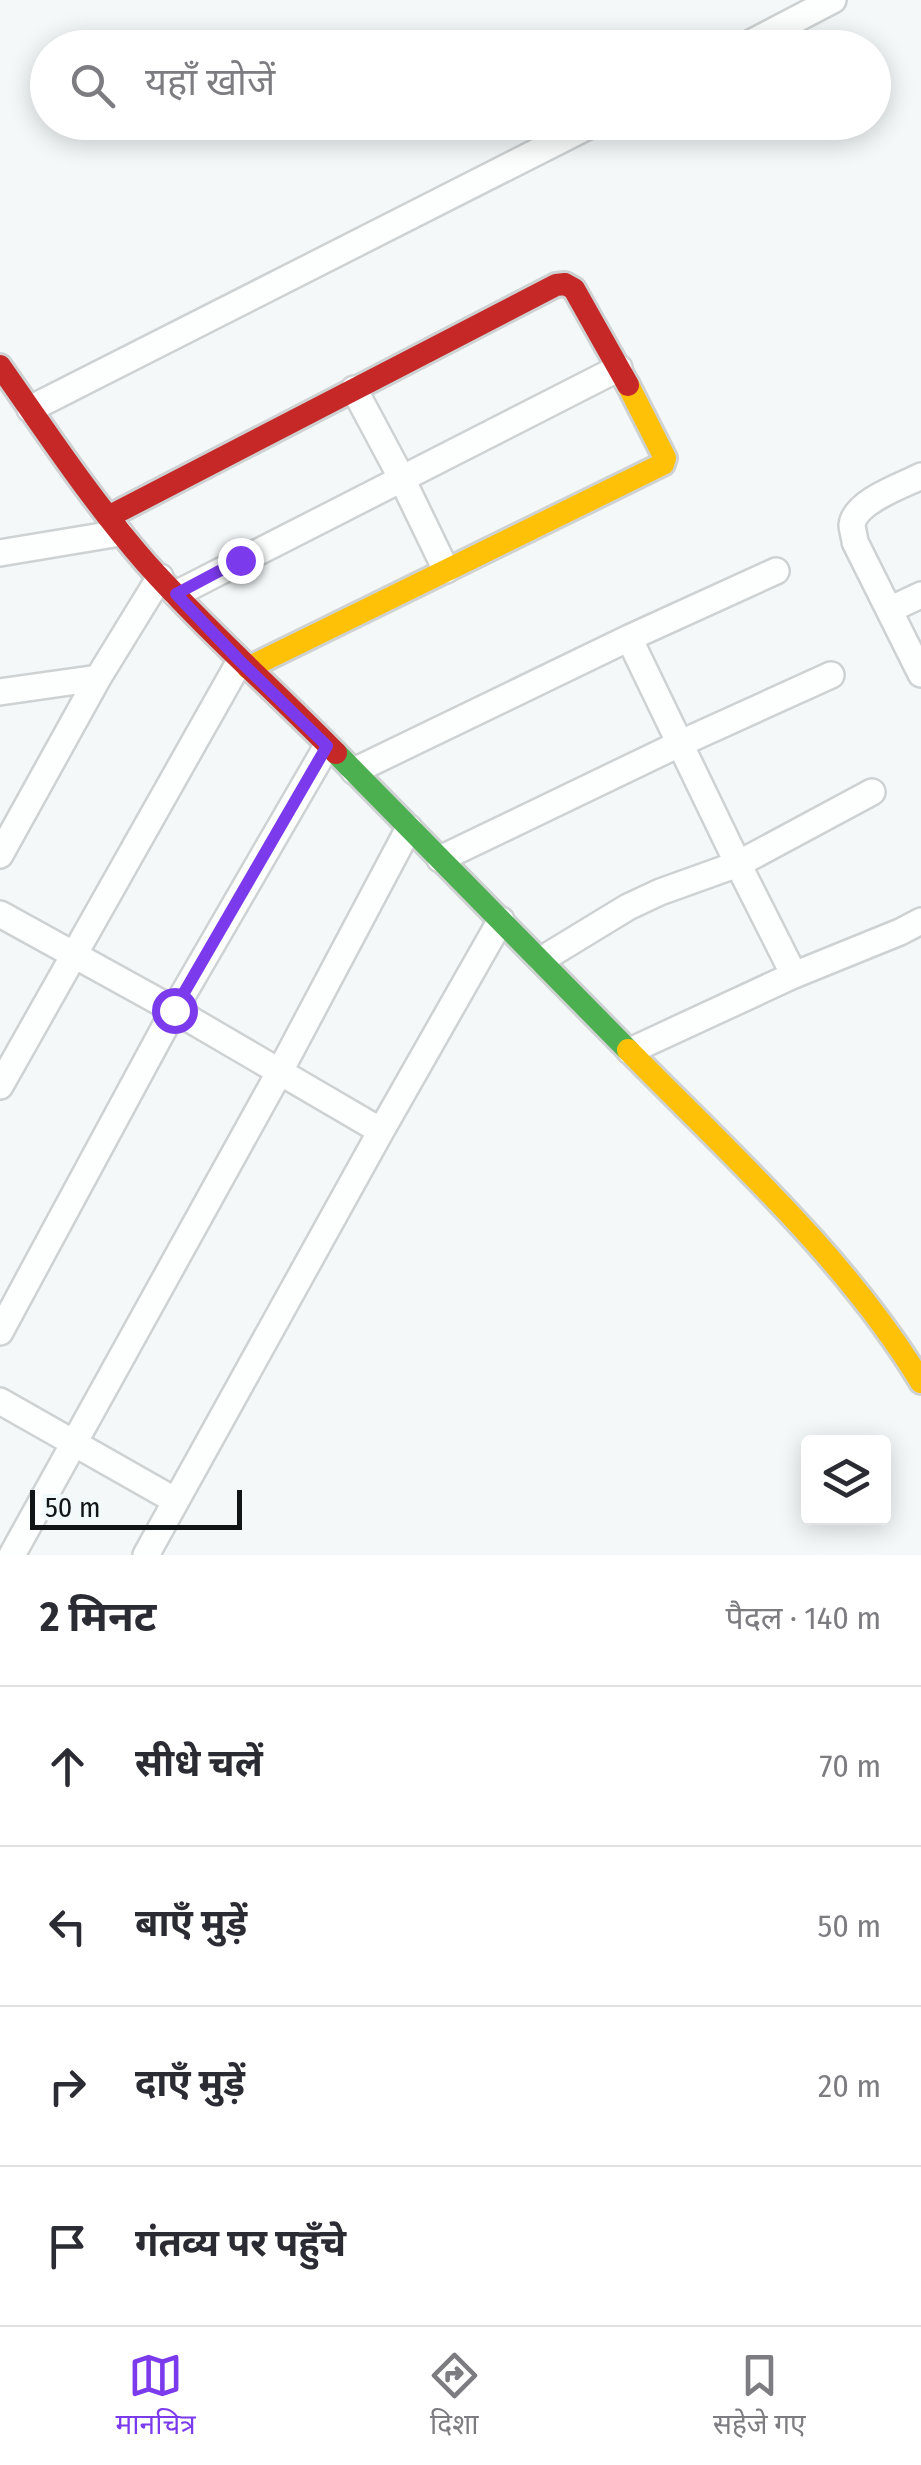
<!DOCTYPE html>
<html lang="hi">
<head>
<meta charset="utf-8">
<style>
  body { margin:0; font-family:"Fira Sans Condensed","Noto Sans Devanagari",sans-serif; background:#f7f7f7; color:#2b2b33 }
  .controls { position:absolute; right:30px; bottom:30px; display:grid; overflow:hidden; border-radius:10px; box-shadow:0 5px 25px #0003 }
  .controls button { width:90px; height:90px; display:grid; place-items:center; padding:0; border:0; border-bottom:2px solid #e1e1e2; background:#fff; color:#2b2b33; font:50px sans-serif }
  .scale { position:absolute; left:30px; bottom:25px; width:212px; box-sizing:border-box; padding-left:10px; border:5px solid #121515; border-top:0; font-size:28px; line-height:35px; white-space:nowrap; color:#121515; -webkit-text-stroke:8px #f2f9fa; paint-order:stroke }
  .stop { position:absolute; width:30px; height:30px; margin:-22px; border:8px solid #7c3aed; border-radius:50%; background:#fff }
  .stop.end { background:#7c3aed; border-color:#fff; box-shadow:0 2px 10px #0008 }
  .list { margin:0; padding:0; list-style:none }
  h2 { display:flex; justify-content:space-between; align-items:center; height:130px; margin:0; padding:0 40px; font-size:42px }
  h2 small { font-size:32px; font-weight:400; color:#7c7c81 }
  .list li { display:grid; grid-template-columns:65px 1fr auto; gap:30px; align-items:center; box-sizing:border-box; height:160px; padding:0 40px; border-top:2px solid #e1e1e2 }
  .list b { display:block; font-size:38px; white-space:nowrap }
  .list em { font-size:32px; font-style:normal; color:#7c7c81 }
  .icon { flex:none; width:55px; height:55px; fill:none; stroke:currentColor; stroke-width:2; stroke-linecap:round; stroke-linejoin:round }
  .map { position:relative; flex:none; width:921px; height:1555px; overflow:hidden }
  .search { position:absolute; background:#fff; box-shadow:0 5px 25px #0003; left:30px; right:30px; top:30px; height:110px; display:flex; align-items:center; gap:25px; box-sizing:border-box; padding:0 35px; border-radius:55px; color:#7c7c81; font-size:38px }
  .sheet { height:770px; background:#fff }
  nav { display:flex; justify-content:space-around; align-items:center; box-sizing:border-box; height:140px; border-top:2px solid #e1e1e2; background:#fff; font-size:28px; color:#7c7c81 }
  nav a { display:grid; justify-items:center; gap:5px }
  nav .on { color:#7c3aed }
  .map>svg:first-child { display:block }
</style>
</head>
<body>
<div class="map">
<svg width="921" height="1555" viewBox="0 0 921 1555">
  <rect width="100%" height="100%" fill="#f4f8f8"/>
  <g fill="none" stroke-linecap="round" stroke-linejoin="round">
    <defs>
      <path id="street" d="M 741,48 L 833,0
        M 354,389 L 401,477 L 446,570
        M 30,409 L 596,122
        M 921,476 C 902,486 855,501 852,525 C 852,528 855,539 855,542 L 921,674
        M 0,553 L 120,533
        M 176,594 L 619,368
        M 889,610 L 921,595
        M 629,638 L 738,864 L 794,975
        M 0,692 L 98,678
        M 354,771 L 629,638 L 776,571
        M 0,855 L 98,678 L 160,577
        M 440,859 L 679,744 L 831,675
        M 0,914 L 174,1010 L 381,1131
        M 541,960 L 628,907 L 660,892 L 738,864 L 872,792
        M 630,1051 L 794,975 L 900,932 L 921,921
        M 0,1086 L 240,661
        M 0,1332 L 174,1010 L 327,746
        M 0,1401 L 176,1501
        M 12,1555 L 279,1073 L 409,828
        M 146,1555 L 381,1131 L 501,920"/>
      <path id="fast" d="M 336,753 L 628,1050"/>
      <path id="slow" d="M 248,668 L 663,464 L 665,458 L 628,385
        M 628,1050 C 729,1153 846,1258 921,1382"/>
      <path id="jam" d="M 0,366 C 47,433 92,501 146,563 C 206,630 273,689 336,753
        M 108,517 L 556,285 L 565,284 L 574,289 L 628,385"/>
    </defs>
    <use href="#street" stroke="#cfd2d2" stroke-width="30"/>
    <use href="#fast" stroke="#cfd2d2" stroke-width="28"/>
    <use href="#slow" stroke="#cfd2d2" stroke-width="28"/>
    <use href="#jam" stroke="#cfd2d2" stroke-width="28"/>
    <use href="#street" stroke="#fdfefe" stroke-width="25"/>
    <use href="#fast" stroke="#4caf50" stroke-width="22"/>
    <use href="#slow" stroke="#ffc107" stroke-width="22"/>
    <use href="#jam" stroke="#c62828" stroke-width="22"/>
  </g>
  <g fill="none" stroke-linecap="round" stroke-linejoin="round">
    <path stroke="#7c3aed" stroke-width="12" d="M 174,1010 L 327,746 L 240,661 L 176,594 L 240,560"/>
  </g>
</svg>
<div class="controls">
<button><svg class="icon" aria-label="layers" viewBox="0 0 24 24"><path d="M12 4l9 5-9 5-9-5zM3 14l9 5 9-5"/></svg></button>
</div>
<div class="scale">50 m</div>
<div class="stop" style="left:174px;top:1010px"></div>
<div class="stop end" style="left:240px;top:560px"></div>
<div class="search"><svg class="icon" aria-label="search" viewBox="0 0 24 24"><circle cx="10" cy="10" r="6"/><path d="M15 15l6 6"/></svg>यहाँ खोजें</div>
</div>
<section class="sheet">
<h2>2 मिनट<small>पैदल · 140 m</small></h2>
<ul class="list">
<li><svg class="icon" aria-label="ahead" viewBox="0 0 24 24"><path d="M12 20V5M6 11l6-6 6 6"/></svg><div><b>सीधे चलें</b></div><em>70 m</em></li>
<li><svg class="icon" aria-label="left" viewBox="0 0 24 24"><path d="M17 20v-9H6M10 6l-5 5 5 5"/></svg><div><b>बाएँ मुड़ें</b></div><em>50 m</em></li>
<li><svg class="icon" aria-label="right" viewBox="0 0 24 24"><path d="M7 20v-9h11M14 6l5 5-5 5"/></svg><div><b>दाएँ मुड़ें</b></div><em>20 m</em></li>
<li><svg class="icon" aria-label="arrive" viewBox="0 0 24 24"><path d="M6 21V4h12l-3 4 3 4H6"/></svg><div><b>गंतव्य पर पहुँचे</b></div></li>
</ul>
</section>
<nav>
<a class="on"><svg class="icon" aria-label="map" viewBox="0 0 24 24"><path d="M3 6l6-2 6 2 6-2v14l-6 2-6-2-6 2zM9 4v14M15 6v14"/></svg>मानचित्र</a>
<a><svg class="icon" aria-label="directions" viewBox="0 0 24 24"><path d="M12 3l9 9-9 9-9-9zM9 14v-3h6M13 9l2 2-2 2"/></svg>दिशा</a>
<a><svg class="icon" aria-label="saved" viewBox="0 0 24 24"><path d="M7 4h10v16l-5-4-5 4z"/></svg>सहेजे गए</a>
</nav>
</body>
</html>
